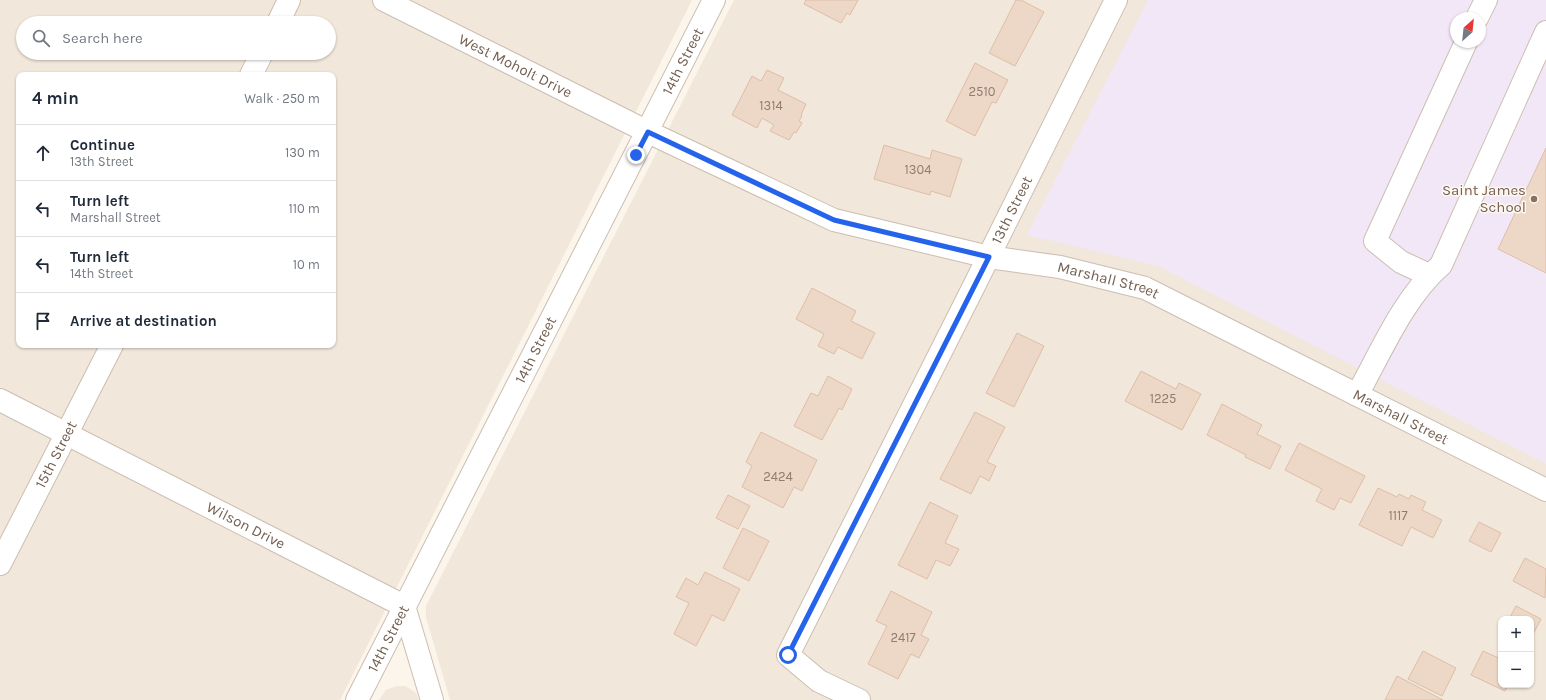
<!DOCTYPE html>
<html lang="en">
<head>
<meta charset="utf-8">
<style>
  body { margin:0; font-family:Karla,sans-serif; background:#f2f2f3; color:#1f2937 }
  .controls { position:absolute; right:12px; bottom:12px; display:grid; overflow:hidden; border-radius:8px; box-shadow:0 1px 3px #0004 }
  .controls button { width:36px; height:36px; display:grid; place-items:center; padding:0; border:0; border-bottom:1px solid #e0e1e3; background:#fff; color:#1f2937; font:20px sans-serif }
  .compass { position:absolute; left:1450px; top:12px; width:36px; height:36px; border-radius:50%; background:#fff; box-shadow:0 1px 3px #0004; rotate:27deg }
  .stop { position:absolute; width:12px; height:12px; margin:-9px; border:3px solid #2563eb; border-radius:50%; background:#fff }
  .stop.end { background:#2563eb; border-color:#fff; box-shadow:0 1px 4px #0008 }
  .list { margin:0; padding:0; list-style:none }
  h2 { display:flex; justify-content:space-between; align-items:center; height:52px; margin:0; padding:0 16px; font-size:17px }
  h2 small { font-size:13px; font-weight:400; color:#747a83 }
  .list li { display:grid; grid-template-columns:26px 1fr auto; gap:12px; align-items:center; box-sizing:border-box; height:56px; padding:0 16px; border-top:1px solid #e0e1e3 }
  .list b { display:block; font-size:15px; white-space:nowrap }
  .list p { margin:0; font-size:13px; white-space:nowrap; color:#747a83 }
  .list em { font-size:13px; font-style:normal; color:#747a83 }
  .icon { flex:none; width:22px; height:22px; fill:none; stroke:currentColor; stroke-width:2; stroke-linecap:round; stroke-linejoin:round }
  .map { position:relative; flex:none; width:1546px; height:700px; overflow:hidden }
  .search { position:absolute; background:#fff; box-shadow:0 1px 3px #0004; left:16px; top:16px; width:320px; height:44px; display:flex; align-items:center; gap:10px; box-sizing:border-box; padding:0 14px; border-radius:22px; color:#747a83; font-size:15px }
  .panel { position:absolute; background:#fff; box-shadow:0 1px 3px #0004; left:16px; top:72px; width:320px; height:276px; border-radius:8px }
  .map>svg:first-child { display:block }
</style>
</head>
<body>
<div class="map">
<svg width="1546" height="700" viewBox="0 0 1546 700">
  <rect width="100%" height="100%" fill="#fbf5eb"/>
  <path fill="#f1e7da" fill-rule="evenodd" d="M 0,0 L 692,0 L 340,700 L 0,700 ZM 23,23 L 329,23 L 329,53 L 23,53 ZM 19,75 L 333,75 L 333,345 L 19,345 Z
    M 734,0 L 1546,0 L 1546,700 L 450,700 L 426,617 L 426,606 ZM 1456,18 L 1480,18 L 1480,42 L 1456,42 ZM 1501,619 L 1531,619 L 1531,685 L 1501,685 Z
    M 397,686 L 405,686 L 416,693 L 419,700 L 379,700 L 386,690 Z"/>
  <path fill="#f2e7f7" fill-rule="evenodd" d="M 1148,0 L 1546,0 L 1546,464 L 1158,266 L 1027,235 ZM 1456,18 L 1480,18 L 1480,42 L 1456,42 Z"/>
  <path fill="#edd7c6" stroke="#debea8" d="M 806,0 L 858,0 L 850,15 L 847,13 L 841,23 L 804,4 Z
    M 1016,0 L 1021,0 L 1044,12 L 1015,66 L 989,53 Z
    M 975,63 L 1008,80 L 996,103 L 992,102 L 975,136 L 946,121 Z
    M 767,70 L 784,78 L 778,90 L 806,104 L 801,115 L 802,116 L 799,121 L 802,123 L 796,133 L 794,132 L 789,140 L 770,131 L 774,125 L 762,118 L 757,128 L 732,115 L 752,76 L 761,81 Z
    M 884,145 L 930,159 L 932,150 L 962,159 L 950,197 L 931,191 L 930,195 L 874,179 Z
    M 1546,148 L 1546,273 L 1498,249 Z
    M 812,288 L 856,311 L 851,321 L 875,333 L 862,359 L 838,347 L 834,354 L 818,346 L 824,334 L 796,319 Z
    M 1017,333 L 1044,346 L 1014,407 L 986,393 Z
    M 1141,371 L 1176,389 L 1179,383 L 1201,394 L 1182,430 L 1125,401 Z
    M 828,376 L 852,389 L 842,410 L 839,408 L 822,440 L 794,426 L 811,393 L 818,396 Z
    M 1222,404 L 1262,425 L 1257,434 L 1281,446 L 1270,469 L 1245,457 L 1246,455 L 1207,435 Z
    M 975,412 L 1005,427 L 987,462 L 996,466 L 989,481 L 980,476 L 971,494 L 940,479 Z
    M 761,432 L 817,460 L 802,491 L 794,487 L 783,508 L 742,487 L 752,466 L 746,462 Z
    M 1299,443 L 1365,476 L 1351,503 L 1340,498 L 1334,510 L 1316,501 L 1322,489 L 1285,470 Z
    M 1378,488 L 1397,497 L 1399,494 L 1409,499 L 1411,495 L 1426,502 L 1422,510 L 1442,520 L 1433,538 L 1411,527 L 1402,546 L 1359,525 Z
    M 728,495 L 750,506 L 738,529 L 716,518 Z
    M 930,502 L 958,516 L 945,543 L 959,549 L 950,566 L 936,560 L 927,579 L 898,565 Z
    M 1479,522 L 1501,533 L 1491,552 L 1469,541 Z
    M 743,528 L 769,541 L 749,581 L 723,568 Z
    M 1525,558 L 1546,569 L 1545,598 L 1513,581 Z
    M 705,572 L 740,589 L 724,621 L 712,615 L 696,646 L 674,634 L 689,603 L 676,597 L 686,578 L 698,585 Z
    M 891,591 L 932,612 L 921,635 L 929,639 L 919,658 L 911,654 L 898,679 L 868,664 L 887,626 L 876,621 Z
    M 1516,606 L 1541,619 L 1531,638 L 1531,619 L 1509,619 Z
    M 1423,651 L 1456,668 L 1442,696 L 1408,679 Z
    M 1483,651 L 1501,659 L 1501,685 L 1508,685 L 1505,691 L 1471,675 Z
    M 1397,676 L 1443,700 L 1385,700 Z"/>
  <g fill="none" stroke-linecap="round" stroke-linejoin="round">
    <defs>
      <g id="minor">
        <path id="s1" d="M 384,0 L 648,132 L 834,220 L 989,257 L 1060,267 L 1145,288 L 1546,490"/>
        <path d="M 1477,18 L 1486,0"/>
        <path d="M 278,23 L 289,0"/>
        <path d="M 251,75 L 262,53"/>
        <path d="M 1429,275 L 1401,262 L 1375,241 L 1466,42"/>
        <path d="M 1357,395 C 1381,352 1404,297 1441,265 L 1546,32"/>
        <path id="s2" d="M 0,400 L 404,606 L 432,700"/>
        <path id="s3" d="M 0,564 L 112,345"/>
        <path id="s4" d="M 357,700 L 714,0"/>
        <path id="s5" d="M 859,700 L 819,681 L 788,655 L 975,284 L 1116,0"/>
      </g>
    </defs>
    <use href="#minor" stroke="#ccbeb2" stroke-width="24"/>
    <use href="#minor" stroke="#fff" stroke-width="22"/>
  </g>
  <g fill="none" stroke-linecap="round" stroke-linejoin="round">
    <path stroke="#2563eb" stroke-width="5" d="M 636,155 L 648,132 L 834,220 L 989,257 L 788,655"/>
  </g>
  <circle fill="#8d6e63" stroke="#fdf9f1" stroke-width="1.5" cx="1534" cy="199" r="4"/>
  <g text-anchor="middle" stroke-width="3" stroke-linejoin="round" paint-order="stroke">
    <g font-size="13" fill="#927c6e">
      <text x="982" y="96">2510</text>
      <text x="771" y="110">1314</text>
      <text x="918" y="174">1304</text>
      <text x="1163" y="403">1225</text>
      <text x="778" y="481">2424</text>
      <text x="1398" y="520">1117</text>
      <text x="903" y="642">2417</text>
    </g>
    <g font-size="15" fill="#735e50" stroke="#fdf9f1">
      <text dy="5" stroke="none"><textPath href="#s4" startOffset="717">14th Street</textPath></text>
      <text dy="5" stroke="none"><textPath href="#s1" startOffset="147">West Moholt Drive</textPath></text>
      <text dy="5" stroke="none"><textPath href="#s5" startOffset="583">13th Street</textPath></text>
      <text dy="5" stroke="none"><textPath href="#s1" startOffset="782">Marshall Street</textPath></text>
      <text dy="5" stroke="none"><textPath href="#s4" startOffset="393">14th Street</textPath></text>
      <text dy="5" stroke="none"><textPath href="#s1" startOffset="1106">Marshall Street</textPath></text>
      <text dy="5" stroke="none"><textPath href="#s3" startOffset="123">15th Street</textPath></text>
      <text dy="5" stroke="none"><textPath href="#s2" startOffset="276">Wilson Drive</textPath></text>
      <text dy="5" stroke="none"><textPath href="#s4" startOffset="69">14th Street</textPath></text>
    </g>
    <g font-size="15" fill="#785e54" stroke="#fdf9f1" text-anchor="end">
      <text x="1526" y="195">Saint James<tspan x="1526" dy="17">School</tspan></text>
    </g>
  </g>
</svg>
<div class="controls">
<button>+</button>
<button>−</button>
</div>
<svg class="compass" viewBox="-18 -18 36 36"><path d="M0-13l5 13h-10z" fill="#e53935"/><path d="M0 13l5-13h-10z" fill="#747a83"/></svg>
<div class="stop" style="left:788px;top:655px"></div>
<div class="stop end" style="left:636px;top:155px"></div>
<div class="search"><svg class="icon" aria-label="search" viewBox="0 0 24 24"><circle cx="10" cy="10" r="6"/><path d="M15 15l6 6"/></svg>Search here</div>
<section class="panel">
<h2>4 min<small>Walk · 250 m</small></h2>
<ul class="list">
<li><svg class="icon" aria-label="ahead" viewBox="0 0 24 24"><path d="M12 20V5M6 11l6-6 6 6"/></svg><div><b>Continue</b><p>13th Street</p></div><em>130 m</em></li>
<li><svg class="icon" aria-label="left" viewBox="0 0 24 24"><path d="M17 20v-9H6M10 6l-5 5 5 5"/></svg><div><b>Turn left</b><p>Marshall Street</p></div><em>110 m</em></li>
<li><svg class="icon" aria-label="left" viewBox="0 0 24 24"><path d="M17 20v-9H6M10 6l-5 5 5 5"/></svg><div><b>Turn left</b><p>14th Street</p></div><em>10 m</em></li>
<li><svg class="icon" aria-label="arrive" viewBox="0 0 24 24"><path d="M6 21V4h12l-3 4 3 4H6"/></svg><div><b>Arrive at destination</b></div></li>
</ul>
</section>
</div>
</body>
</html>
